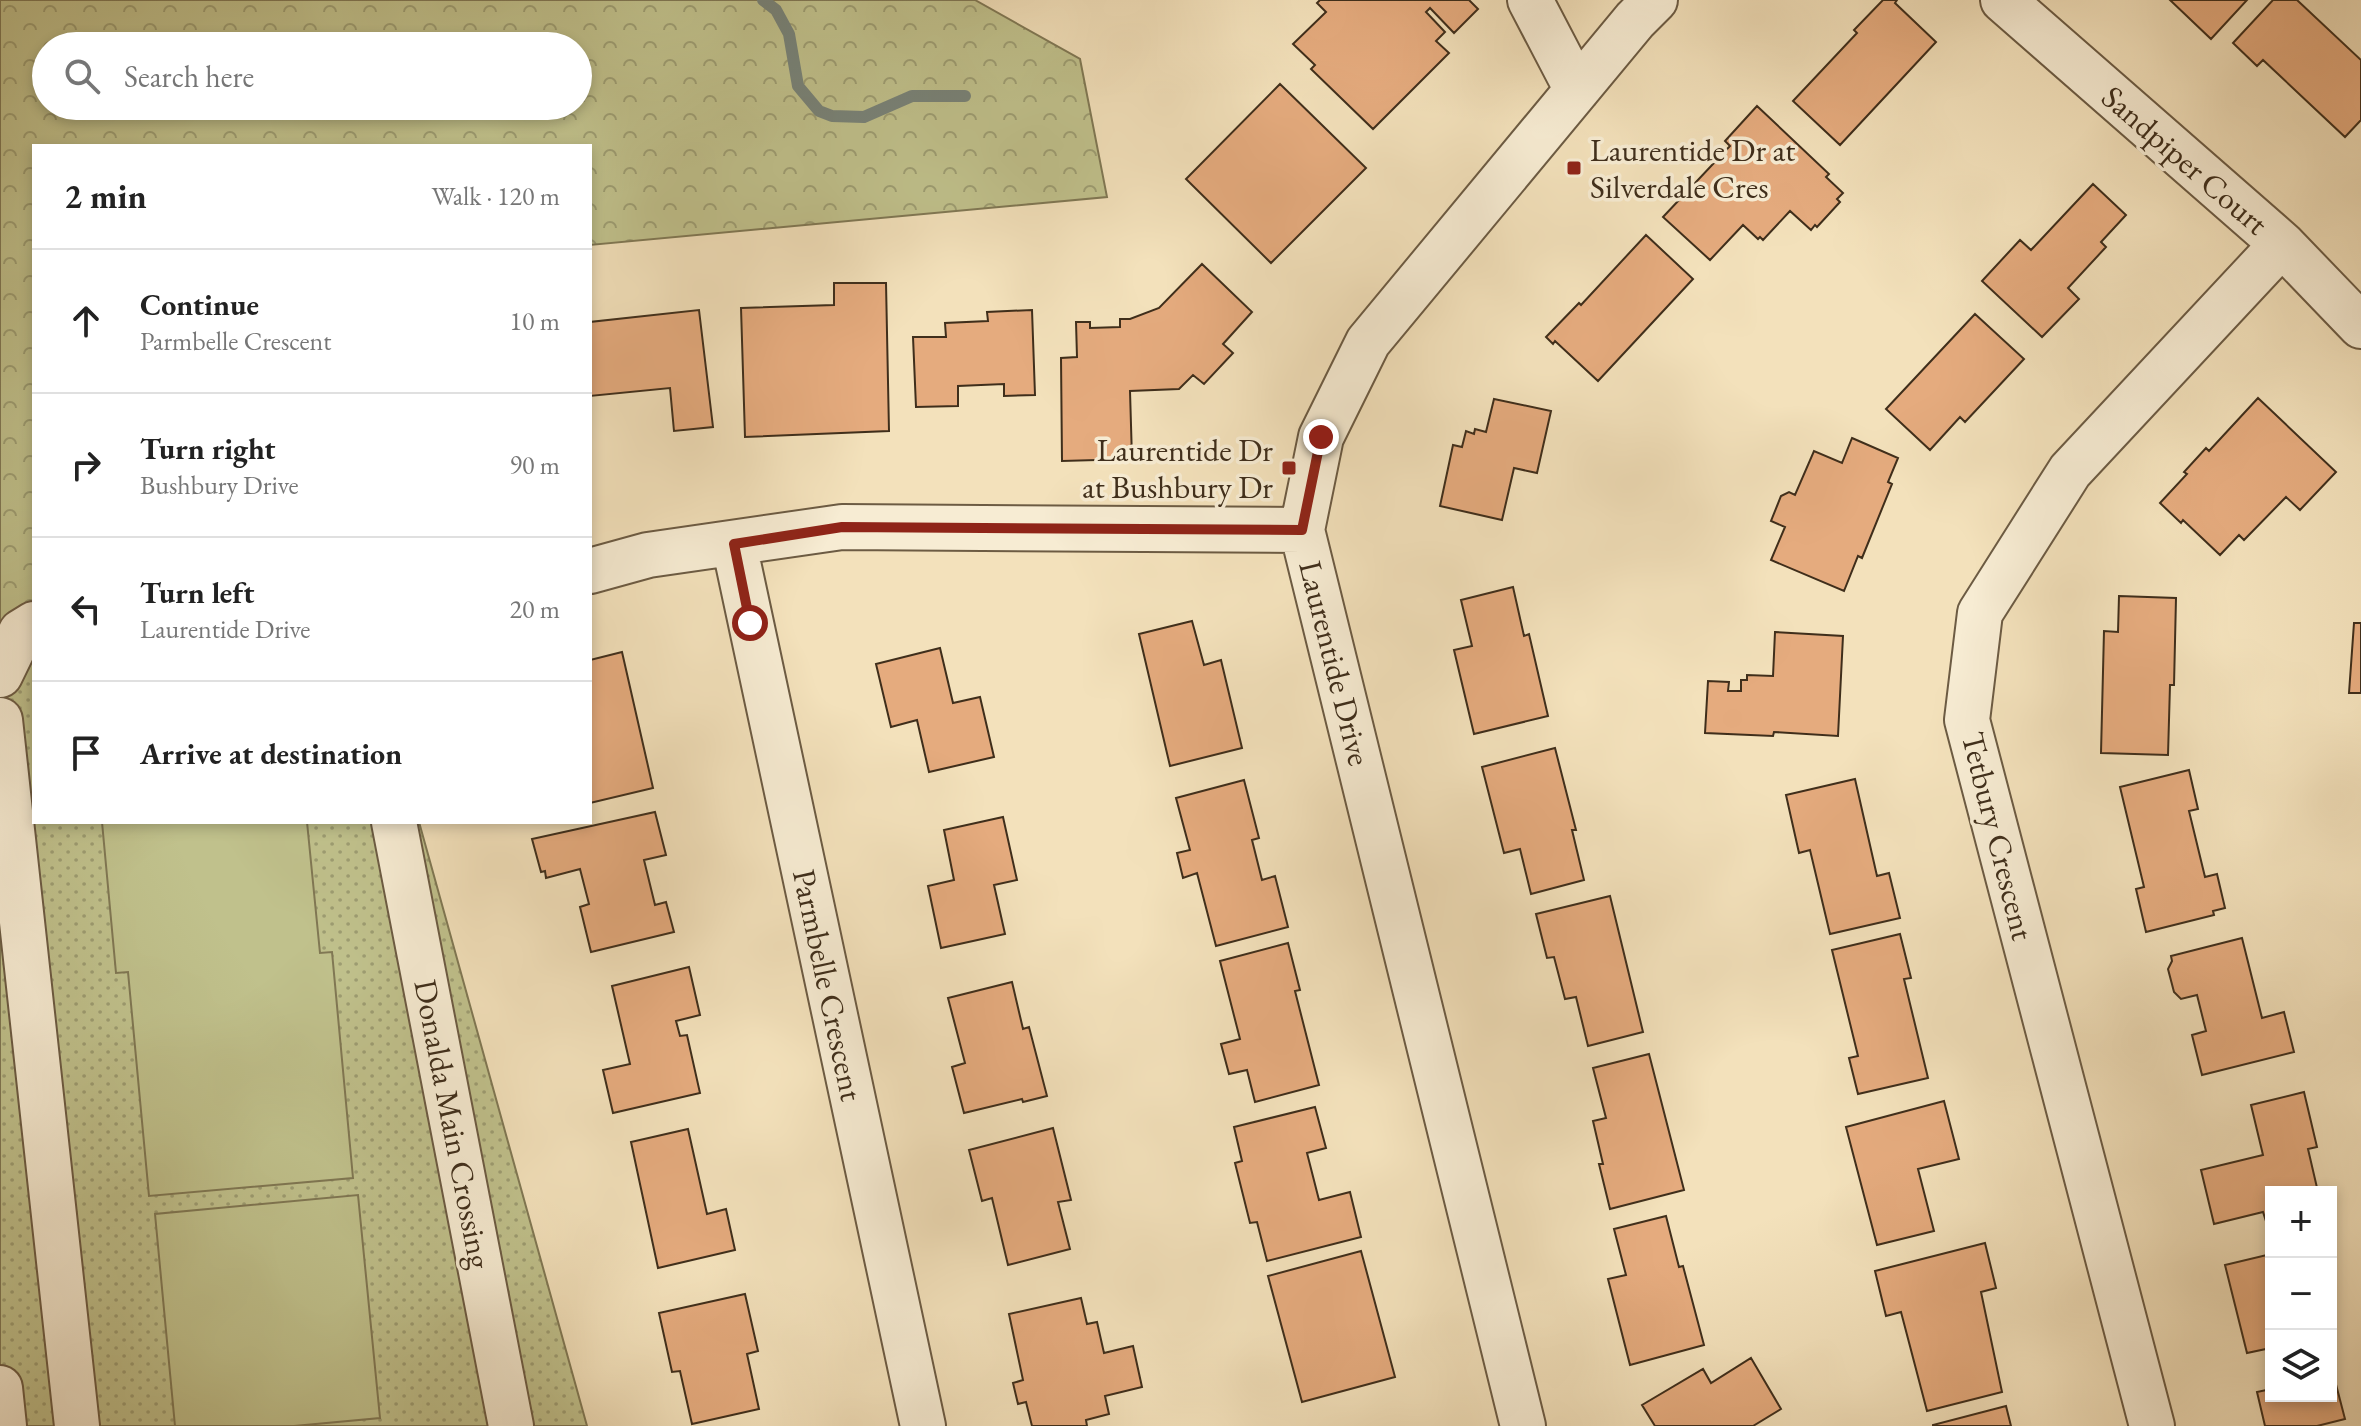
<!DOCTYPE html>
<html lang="en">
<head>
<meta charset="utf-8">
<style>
  body { margin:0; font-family:"EB Garamond",serif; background:#f6f6f6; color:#222 }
  .controls { position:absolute; right:24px; bottom:24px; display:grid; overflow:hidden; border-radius:0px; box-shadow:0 4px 12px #0003 }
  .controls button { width:72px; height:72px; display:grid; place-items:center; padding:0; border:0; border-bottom:2px solid #e0e0e0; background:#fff; color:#222; font:40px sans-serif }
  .stop { position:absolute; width:24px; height:24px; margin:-18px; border:6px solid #8f2418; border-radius:50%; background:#fff }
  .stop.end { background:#8f2418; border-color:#fff; box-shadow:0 2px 8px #0008 }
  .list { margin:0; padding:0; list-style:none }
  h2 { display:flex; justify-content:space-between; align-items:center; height:104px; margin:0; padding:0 32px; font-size:34px }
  h2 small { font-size:26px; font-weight:400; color:#767676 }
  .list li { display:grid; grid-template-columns:52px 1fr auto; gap:24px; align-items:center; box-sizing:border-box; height:144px; padding:0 32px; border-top:2px solid #e0e0e0 }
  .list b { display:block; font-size:30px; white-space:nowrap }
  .list p { margin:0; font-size:26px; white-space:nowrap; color:#767676 }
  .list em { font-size:26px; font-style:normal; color:#767676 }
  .icon { flex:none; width:44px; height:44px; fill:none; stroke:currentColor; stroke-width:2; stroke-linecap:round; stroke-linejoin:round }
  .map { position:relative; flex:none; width:2361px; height:1426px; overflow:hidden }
  .search { position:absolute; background:#fff; box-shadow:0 4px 12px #0003; left:32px; top:32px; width:560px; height:88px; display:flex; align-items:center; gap:20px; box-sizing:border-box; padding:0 28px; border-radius:44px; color:#767676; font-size:30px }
  .panel { position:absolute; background:#fff; box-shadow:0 4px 12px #0003; left:32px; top:144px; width:560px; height:680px; border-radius:0px }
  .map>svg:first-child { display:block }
</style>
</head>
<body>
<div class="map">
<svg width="2361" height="1426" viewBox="0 0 2361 1426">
  <defs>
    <pattern id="grass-dots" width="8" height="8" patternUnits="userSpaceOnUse" patternTransform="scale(2)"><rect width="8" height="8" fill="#c0c18c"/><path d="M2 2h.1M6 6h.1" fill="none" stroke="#9d9d72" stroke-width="1.8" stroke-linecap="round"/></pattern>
    <pattern id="forest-crowns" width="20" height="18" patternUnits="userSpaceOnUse" patternTransform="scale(2)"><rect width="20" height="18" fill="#c0c18c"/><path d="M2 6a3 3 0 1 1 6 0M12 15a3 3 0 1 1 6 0" fill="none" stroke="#9d9d72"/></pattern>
  </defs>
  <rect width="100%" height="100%" fill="#f3e1bb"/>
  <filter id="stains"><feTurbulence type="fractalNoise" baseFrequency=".0025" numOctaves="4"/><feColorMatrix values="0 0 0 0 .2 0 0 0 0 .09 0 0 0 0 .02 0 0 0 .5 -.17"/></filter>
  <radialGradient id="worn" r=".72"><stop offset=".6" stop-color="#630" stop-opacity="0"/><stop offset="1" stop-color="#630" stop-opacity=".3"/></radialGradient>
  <path fill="url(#grass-dots)" stroke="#807854" stroke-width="2" d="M 34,630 L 34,822 L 419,822 L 587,1426 L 0,1426 L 0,635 Z"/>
  <path fill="url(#forest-crowns)" stroke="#807854" stroke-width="2" fill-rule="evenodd" d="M 0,0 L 975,0 L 1080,59 L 1107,197 L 590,245 L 590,146 L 34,146 L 34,630 L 0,635 ZM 46,46 L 578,46 L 578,106 L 46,106 Z"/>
  <path fill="#c0c18c" stroke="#807854" stroke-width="2" d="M 102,822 L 307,822 L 320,953 L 332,952 L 353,1178 L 149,1196 L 128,972 L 116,973 Z
    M 358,1195 L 380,1418 L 294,1426 L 175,1426 L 155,1214 Z"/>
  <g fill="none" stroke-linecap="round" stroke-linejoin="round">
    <path stroke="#778379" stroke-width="12" d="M 763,0 L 776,10 L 789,34 L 798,86 L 819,111 L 832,116 L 864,117 L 912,96 L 965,96"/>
  </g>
  <path fill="#e5ab7e" stroke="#3f2e1b" stroke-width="2" d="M 1320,0 L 1469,0 L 1478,9 L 1454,33 L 1430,8 L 1426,12 L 1445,32 L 1436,41 L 1449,53 L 1373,129 L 1311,69 L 1315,65 L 1293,44 L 1326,12 L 1317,3 Z
    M 1883,0 L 1897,0 L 1895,3 L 1936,42 L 1840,145 L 1793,101 L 1857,33 L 1854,30 Z
    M 2170,0 L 2247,0 L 2211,39 Z
    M 2273,0 L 2297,0 L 2361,60 L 2361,120 L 2345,137 L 2263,60 L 2257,66 L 2233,43 Z
    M 1280,84 L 1366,168 L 1271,263 L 1186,179 Z
    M 1757,106 L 1829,174 L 1826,177 L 1843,193 L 1837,199 L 1840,202 L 1817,227 L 1815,225 L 1811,230 L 1790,211 L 1763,240 L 1760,237 L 1758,239 L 1743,225 L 1710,260 L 1663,217 L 1730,146 L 1725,141 Z
    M 2093,184 L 2126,215 L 2101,242 L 2106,247 L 2068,288 L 2079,299 L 2042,337 L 1982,281 L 2020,240 L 2031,250 Z
    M 1646,235 L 1693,279 L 1598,381 L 1555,341 L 1553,344 L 1546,337 L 1579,303 L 1581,305 Z
    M 1202,264 L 1252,312 L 1223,344 L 1233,353 L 1204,384 L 1193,375 L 1179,389 L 1130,391 L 1132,459 L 1062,461 L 1061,358 L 1077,357 L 1076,322 L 1090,322 L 1090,328 L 1120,327 L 1120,319 L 1130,319 L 1159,308 Z
    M 834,283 L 886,283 L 889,431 L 745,437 L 741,308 L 834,305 Z
    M 699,310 L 713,427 L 674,431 L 670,388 L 590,396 L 590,322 Z
    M 1032,310 L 1035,395 L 1004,396 L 1004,384 L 958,386 L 958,406 L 916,407 L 913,337 L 946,337 L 945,323 L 988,321 L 987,312 Z
    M 1975,314 L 2024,359 L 1965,422 L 1960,417 L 1930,450 L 1886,409 Z
    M 2258,398 L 2336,472 L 2300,510 L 2286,497 L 2244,540 L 2239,535 L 2220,555 L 2183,520 L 2181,523 L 2160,503 L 2187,474 L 2184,472 L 2206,448 L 2209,451 Z
    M 1494,399 L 1551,411 L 1537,473 L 1514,468 L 1502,520 L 1440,506 L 1453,445 L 1462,447 L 1466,431 L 1474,434 L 1475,429 L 1486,432 Z
    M 1852,438 L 1898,458 L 1888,482 L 1892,484 L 1862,558 L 1858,556 L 1844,591 L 1771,560 L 1785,527 L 1771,521 L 1781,496 L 1789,492 L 1795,495 L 1814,451 L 1842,463 Z
    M 1513,587 L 1524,636 L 1529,634 L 1548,716 L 1474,734 L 1454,650 L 1472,646 L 1461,600 Z
    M 2119,596 L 2176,598 L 2174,685 L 2170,685 L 2168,755 L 2101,753 L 2104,631 L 2118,632 Z
    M 1192,621 L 1204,665 L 1221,660 L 1242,748 L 1170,766 L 1139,634 Z
    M 2354,623 L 2361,623 L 2361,693 L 2349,693 Z
    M 1775,632 L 1843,636 L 1838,736 L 1774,732 L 1773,736 L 1705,733 L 1708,681 L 1729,682 L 1728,691 L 1741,691 L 1741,680 L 1747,680 L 1747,675 L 1773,676 Z
    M 940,648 L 953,703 L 980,697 L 994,757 L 929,772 L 917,720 L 891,727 L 876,664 Z
    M 622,652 L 653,788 L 590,803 L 590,660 Z
    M 1555,748 L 1576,830 L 1572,830 L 1584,880 L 1531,894 L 1520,849 L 1504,853 L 1482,767 Z
    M 2189,770 L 2198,809 L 2189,811 L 2205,877 L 2217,874 L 2225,908 L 2213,911 L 2214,915 L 2146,932 L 2136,889 L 2144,887 L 2120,787 Z
    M 1855,779 L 1877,876 L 1889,873 L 1900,918 L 1830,934 L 1810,850 L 1799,853 L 1786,795 Z
    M 1244,780 L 1259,838 L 1252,840 L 1262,880 L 1275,876 L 1288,927 L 1216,946 L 1197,873 L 1183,878 L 1177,853 L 1190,850 L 1176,798 Z
    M 655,812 L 666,855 L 644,860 L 655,905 L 666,902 L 674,932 L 591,952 L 580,907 L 589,904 L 580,869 L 546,878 L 545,871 L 541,872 L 532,839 Z
    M 1003,817 L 1017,880 L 994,885 L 1005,934 L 941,948 L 928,886 L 954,880 L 944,830 Z
    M 1610,896 L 1643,1032 L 1588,1046 L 1576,997 L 1565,999 L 1554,957 L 1547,958 L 1536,914 Z
    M 1900,934 L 1911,978 L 1904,979 L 1928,1078 L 1858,1094 L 1849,1058 L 1858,1056 L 1832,950 Z
    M 2242,938 L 2262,1018 L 2284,1012 L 2294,1052 L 2202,1075 L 2192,1035 L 2206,1031 L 2197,995 L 2181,999 L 2174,992 L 2168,969 L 2172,961 L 2171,956 Z
    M 1288,943 L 1300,990 L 1295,991 L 1319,1085 L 1255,1102 L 1247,1070 L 1229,1074 L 1221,1044 L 1240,1039 L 1220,961 Z
    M 689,967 L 700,1015 L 676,1021 L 680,1036 L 687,1035 L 700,1093 L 613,1113 L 603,1070 L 630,1064 L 612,986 Z
    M 1012,982 L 1023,1029 L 1029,1027 L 1047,1096 L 1023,1102 L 1022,1099 L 964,1113 L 952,1067 L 965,1063 L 948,998 Z
    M 1649,1054 L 1684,1190 L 1610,1209 L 1599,1164 L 1603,1164 L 1593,1121 L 1606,1118 L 1593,1068 Z
    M 2304,1092 L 2317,1147 L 2308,1149 L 2318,1192 L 2271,1192 L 2271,1237 L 2263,1212 L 2214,1224 L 2201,1170 L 2263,1155 L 2251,1105 Z
    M 1944,1101 L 1959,1159 L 1918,1169 L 1934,1231 L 1877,1245 L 1846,1127 Z
    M 1315,1107 L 1326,1148 L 1307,1153 L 1319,1200 L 1350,1192 L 1361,1237 L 1267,1261 L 1257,1222 L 1250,1223 L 1235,1163 L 1242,1161 L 1234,1127 Z
    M 1053,1128 L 1071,1200 L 1058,1202 L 1070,1249 L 1008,1265 L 992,1198 L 982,1201 L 969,1150 Z
    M 688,1129 L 707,1214 L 726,1209 L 735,1250 L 658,1268 L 631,1142 Z
    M 1666,1216 L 1679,1267 L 1683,1266 L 1704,1345 L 1630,1365 L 1608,1279 L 1626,1275 L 1614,1229 Z
    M 1985,1243 L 1996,1288 L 1981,1292 L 2002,1392 L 1927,1411 L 1901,1312 L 1886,1316 L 1875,1271 Z
    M 1361,1251 L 1395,1377 L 1302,1402 L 1268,1276 Z
    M 2271,1254 L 2271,1369 L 2266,1349 L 2247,1353 L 2225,1265 Z
    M 745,1294 L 758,1351 L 747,1354 L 759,1409 L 692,1424 L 680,1371 L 672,1372 L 659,1313 Z
    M 1081,1298 L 1087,1324 L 1097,1322 L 1104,1353 L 1133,1346 L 1142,1387 L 1105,1396 L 1109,1414 L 1086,1420 L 1087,1426 L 1032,1426 L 1026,1402 L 1018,1404 L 1013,1383 L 1023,1380 L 1009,1314 Z
    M 1751,1358 L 1781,1409 L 1753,1426 L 1655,1426 L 1642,1405 L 1703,1369 L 1711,1383 Z
    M 2331,1373 L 2333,1373 L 2345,1419 L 2317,1426 L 2265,1426 L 2257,1392 L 2271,1389 L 2271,1396 L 2331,1396 Z
    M 2006,1406 L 2011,1426 L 1933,1426 L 1933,1425 Z"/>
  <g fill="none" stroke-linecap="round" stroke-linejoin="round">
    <defs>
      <path id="minor" d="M 1530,0 L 1577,90
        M 2003,0 L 2282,244 L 2361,326
        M 734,544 L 923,1426
        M 590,571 L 648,555 L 842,527 L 1302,530
        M 0,675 L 21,632 L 34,624
        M 0,720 L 77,1426
        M 394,822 L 511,1426
        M 0,1388 L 4,1426
        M 1523,1426 L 1302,530 L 1321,437 L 1368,342 L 1635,20 L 1655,0
        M 2152,1426 L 1967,720 L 1980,613 L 2070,471 L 2282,244"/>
    </defs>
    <use href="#minor" stroke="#6c5b43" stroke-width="48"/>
    <use href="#minor" stroke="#f7ecd3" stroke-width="44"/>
  </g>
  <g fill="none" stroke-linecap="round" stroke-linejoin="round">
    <path stroke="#8f2418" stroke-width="10" d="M 750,623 L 734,544 L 842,527 L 1302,530 L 1321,437"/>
  </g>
  <g fill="#8f2418" stroke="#f7ecd3" stroke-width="3">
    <rect x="1566" y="160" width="16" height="16" rx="4"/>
    <rect x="1281" y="460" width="16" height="16" rx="4"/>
  </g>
  <g text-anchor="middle" stroke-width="7" stroke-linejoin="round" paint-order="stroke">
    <g font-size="32" fill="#3f2e1b" stroke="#f7ecd3" text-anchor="start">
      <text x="1590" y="161">Laurentide Dr at<tspan x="1590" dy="37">Silverdale Cres</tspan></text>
      <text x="1273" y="461" text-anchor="end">Laurentide Dr<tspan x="1273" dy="37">at Bushbury Dr</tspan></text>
    </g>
    <g font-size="32" fill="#3f2e1b" stroke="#f7ecd3">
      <text transform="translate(2185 160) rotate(41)" y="11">Sandpiper Court</text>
      <text transform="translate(1335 663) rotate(76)" y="11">Laurentide Drive</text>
      <text transform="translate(1998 836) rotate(76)" y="11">Tetbury Crescent</text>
      <text transform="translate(828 985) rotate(78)" y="11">Parmbelle Crescent</text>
      <text transform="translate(453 1124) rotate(79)" y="11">Donalda Main Crossing</text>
    </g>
  </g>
  <rect width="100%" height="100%" filter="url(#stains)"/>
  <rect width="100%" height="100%" fill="url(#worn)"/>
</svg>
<div class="controls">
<button>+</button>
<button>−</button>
<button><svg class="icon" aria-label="layers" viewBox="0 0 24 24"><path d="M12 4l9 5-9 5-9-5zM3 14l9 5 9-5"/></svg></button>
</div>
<div class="stop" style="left:750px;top:623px"></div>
<div class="stop end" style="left:1321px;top:437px"></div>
<div class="search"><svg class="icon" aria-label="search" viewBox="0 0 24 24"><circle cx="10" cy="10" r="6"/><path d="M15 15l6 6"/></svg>Search here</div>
<section class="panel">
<h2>2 min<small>Walk · 120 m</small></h2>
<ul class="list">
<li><svg class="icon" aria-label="ahead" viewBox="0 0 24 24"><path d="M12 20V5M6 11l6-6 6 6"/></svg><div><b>Continue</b><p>Parmbelle Crescent</p></div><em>10 m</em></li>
<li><svg class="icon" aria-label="right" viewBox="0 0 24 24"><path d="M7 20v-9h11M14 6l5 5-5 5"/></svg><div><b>Turn right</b><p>Bushbury Drive</p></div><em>90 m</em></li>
<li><svg class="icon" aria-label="left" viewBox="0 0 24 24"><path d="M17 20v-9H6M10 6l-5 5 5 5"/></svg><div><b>Turn left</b><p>Laurentide Drive</p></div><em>20 m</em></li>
<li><svg class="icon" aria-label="arrive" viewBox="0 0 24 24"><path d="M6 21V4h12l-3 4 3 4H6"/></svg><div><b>Arrive at destination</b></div></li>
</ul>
</section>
</div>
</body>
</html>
